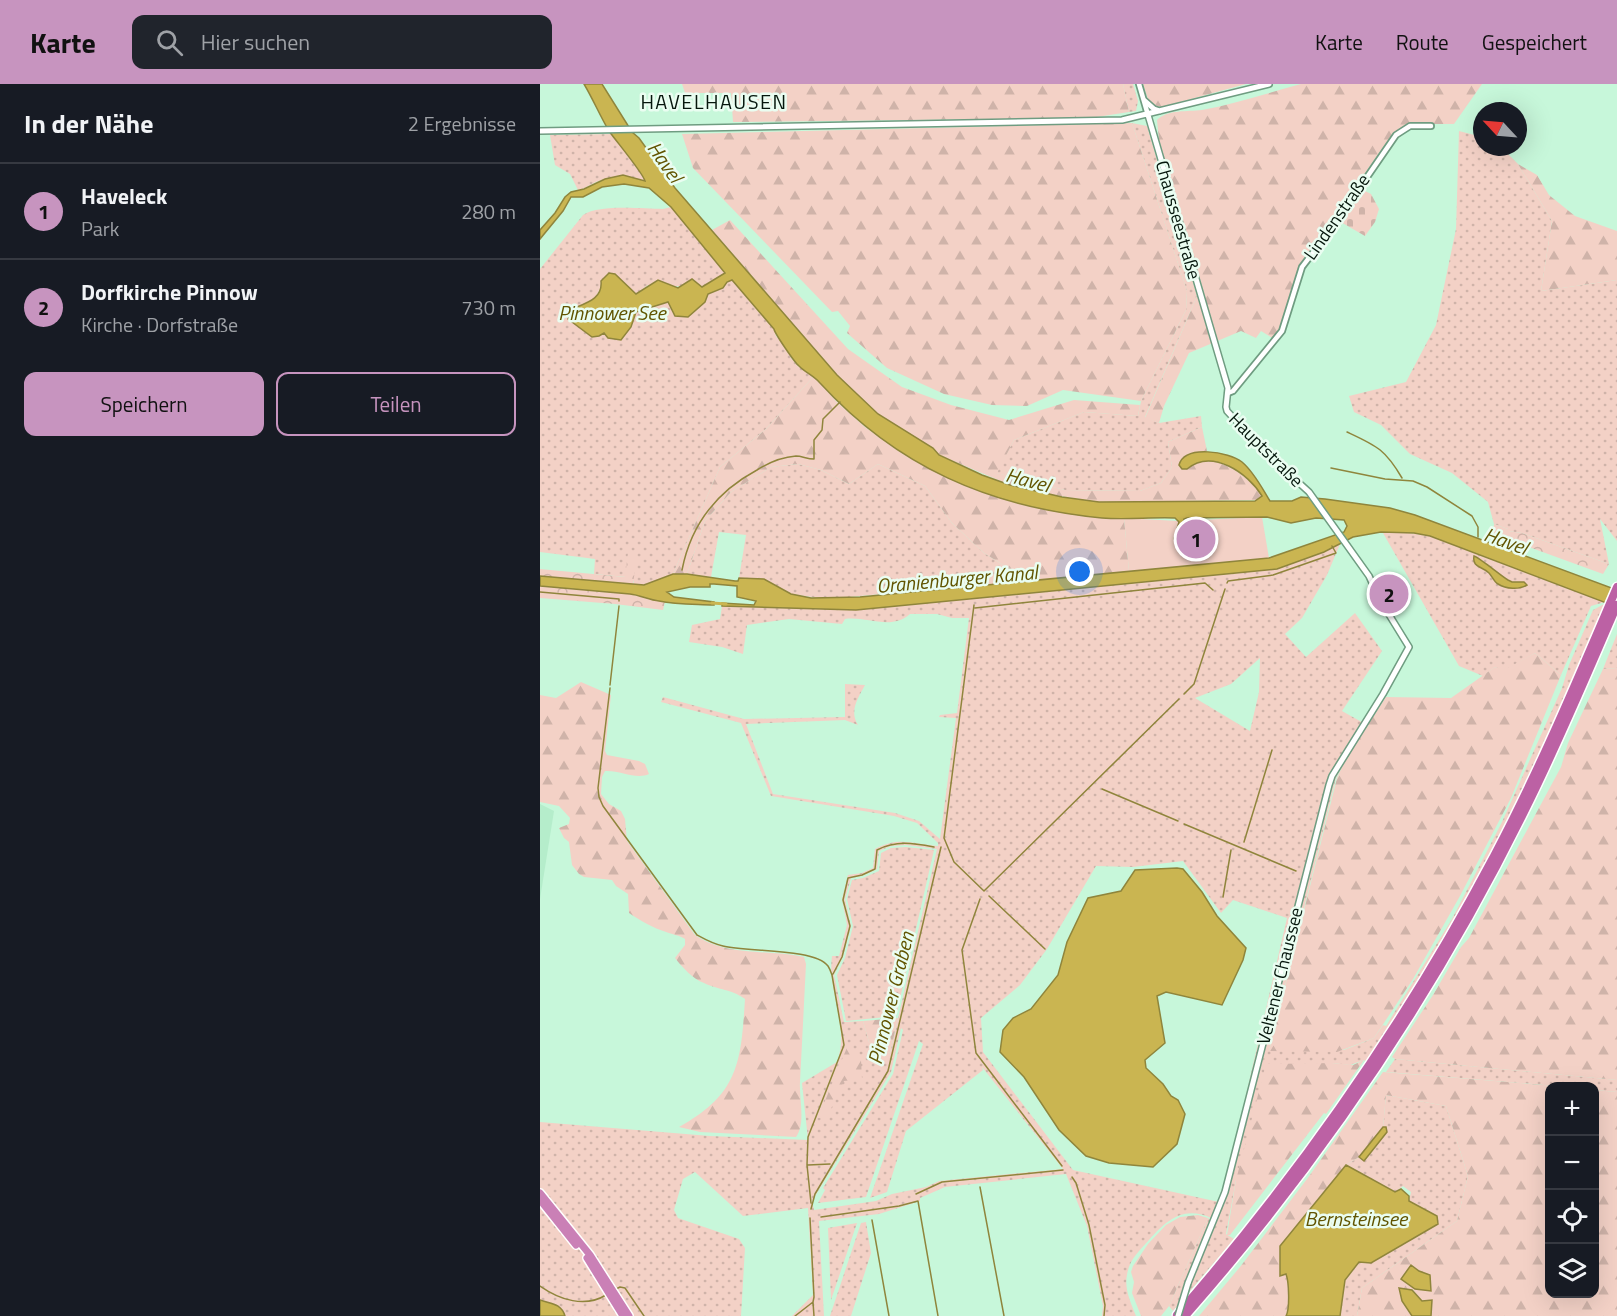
<!DOCTYPE html>
<html lang="de">
<head>
<meta charset="utf-8">
<style>
  body { margin:0; font-family:"Titillium Web",sans-serif; background:#20242c; color:#f1f3f6 }
  .controls { position:absolute; right:18px; bottom:18px; display:grid; overflow:hidden; border-radius:12px; box-shadow:0 6px 24px #0002 }
  .controls button { width:54px; height:54px; display:grid; place-items:center; padding:0; border:0; border-bottom:2px solid #363941; background:#171b24; color:#f1f3f6; font:30px sans-serif }
  .compass { position:absolute; left:933px; top:18px; width:54px; height:54px; border-radius:50%; background:#171b24; box-shadow:0 6px 24px #0002; rotate:296deg }
  .you { position:absolute; left:540px; top:488px; width:21px; height:21px; margin:-15px; border:4px solid #fff; border-radius:50%; background:#1a73e8; box-shadow:0 0 0 9px #1a73e833 }
  .badge { display:grid; place-items:center; width:39px; height:39px; border-radius:50%; background:#c794bf; color:#111; font-size:20px; font-weight:700 }
  .pin { position:absolute; translate:-50% -50%; border:3px solid #fff; box-shadow:0 2px 6px #0006 }
  .list { margin:0; padding:0; list-style:none }
  h2 { display:flex; justify-content:space-between; align-items:center; height:78px; margin:0; padding:0 24px; font-size:26px }
  h2 small { font-size:20px; font-weight:400; color:#9ea1a6 }
  .list li { display:grid; grid-template-columns:39px 1fr auto; gap:18px; align-items:center; box-sizing:border-box; height:96px; padding:0 24px; border-top:2px solid #363941 }
  .list b { display:block; font-size:22px; white-space:nowrap }
  .list p { margin:0; font-size:20px; white-space:nowrap; color:#9ea1a6 }
  .list em { font-size:20px; font-style:normal; color:#9ea1a6 }
  .actions { display:flex; gap:12px; padding:18px 24px }
  .actions a { flex:1; padding:14px 0; border:2px solid #c794bf; border-radius:12px; text-align:center; font-size:21px; color:#c794bf }
  .actions .main { background:#c794bf; color:#111 }
  .icon { flex:none; width:33px; height:33px; fill:none; stroke:currentColor; stroke-width:2; stroke-linecap:round; stroke-linejoin:round }
  .map { position:relative; flex:none; width:1077px; height:1232px; overflow:hidden }
  header { display:flex; align-items:center; gap:36px; box-sizing:border-box; height:84px; padding:0 30px; background:#c794bf; color:#111 }
  header strong { font-size:28px }
  nav { display:flex; gap:33px; margin-inline-start:auto; font-size:21px }
  .search { width:420px; height:54px; background:#20242c; display:flex; align-items:center; gap:15px; box-sizing:border-box; padding:0 21px; border-radius:12px; color:#9ea1a6; font-size:22px }
  main { display:flex }
  aside { flex:1; background:#171b24 }
  .map>svg:first-child { display:block }
</style>
</head>
<body>
<header>
<strong>Karte</strong>
<div class="search"><svg class="icon" aria-label="search" viewBox="0 0 24 24"><circle cx="10" cy="10" r="6"/><path d="M15 15l6 6"/></svg>Hier suchen</div>
<nav><a>Karte</a><a>Route</a><a>Gespeichert</a></nav>
</header>
<main>
<aside>
<h2>In der Nähe<small>2 Ergebnisse</small></h2>
<ul class="list">
<li><span class="badge">1</span><div><b>Haveleck</b><p>Park</p></div><em>280 m</em></li>
<li><span class="badge">2</span><div><b>Dorfkirche Pinnow</b><p>Kirche · Dorfstraße</p></div><em>730 m</em></li>
</ul>
<div class="actions"><a class="main">Speichern</a><a>Teilen</a></div>
</aside>
<div class="map">
<svg width="1077" height="1232" viewBox="0 0 1077 1232">
  <defs>
    <pattern id="grass-dots" width="8" height="8" patternUnits="userSpaceOnUse" patternTransform="scale(1.5)"><rect width="8" height="8" fill="#f3d1c6"/><path d="M2 2h.1M6 6h.1" fill="none" stroke="#cfb3a9" stroke-width="1.8" stroke-linecap="round"/></pattern>
    <pattern id="forest-firs" width="22" height="20" patternUnits="userSpaceOnUse" patternTransform="scale(1.5)"><rect width="22" height="20" fill="#f3d1c6"/><path d="M5 1l3.5 6h-7zM16 11l3.5 6h-7z" fill="#cfb3a9"/></pattern>
    <pattern id="cemetery-stones" width="16" height="16" patternUnits="userSpaceOnUse" patternTransform="scale(1.5)"><rect width="16" height="16" fill="#f3d1c6"/><path d="M2 7V4a2 2 0 0 1 4 0v3zM10 15v-3a2 2 0 0 1 4 0v3z" fill="#cfb3a9"/></pattern>
    <pattern id="park-crowns" width="20" height="18" patternUnits="userSpaceOnUse" patternTransform="scale(1.5)"><rect width="20" height="18" fill="#f3d1c6"/><path d="M2 6a3 3 0 1 1 6 0M12 15a3 3 0 1 1 6 0" fill="none" stroke="#cfb3a9"/></pattern>
  </defs>
  <rect width="100%" height="100%" fill="#c7f7da"/>
  <path fill="#b5edcb" d="M 0,720 L 14,727 L 0,815 Z"/>
  <path fill="url(#grass-dots)" fill-rule="evenodd" d="M 583,0 L 593,0 L 598,17 L 596,27 L 589,28 Z
    M 592,39 L 607,42 L 657,212 L 605,333 L 619,339 L 661,332 L 662,343 L 628,358 L 632,383 L 621,399 L 600,407 L 525,406 L 456,389 L 474,356 L 544,328 L 598,332 L 601,317 L 646,226 L 647,207 Z
    M 919,47 L 942,53 L 942,63 L 961,63 L 978,80 L 1012,137 L 1001,207 L 1077,196 L 1077,457 L 1060,435 L 1069,480 L 982,449 L 968,447 L 968,445 L 954,440 L 948,418 L 912,389 L 870,370 L 841,341 L 814,328 L 809,312 L 866,298 L 896,241 L 916,145 Z
    M 72,50 C 78,59 104,91 105,97 C 85,93 76,90 56,98 C 49,101 45,105 38,106 L 30,90 L 15,81 L 10,51 Z
    M 131,123 L 186,189 L 162,203 L 108,201 L 96,210 L 75,190 L 69,189 L 54,216 L 32,225 L 64,249 L 91,243 L 96,228 L 128,218 L 135,232 C 149,228 163,226 168,210 L 183,204 L 187,198 L 192,196 L 234,245 L 236,252 L 247,264 L 251,274 L 258,282 L 274,292 L 226,345 L 180,383 L 133,490 L 104,501 L 93,501 L 94,497 L 86,493 L 54,490 L 55,475 L 0,468 L 0,185 L 43,131 C 60,120 103,125 123,125 Z
    M 258,380 L 281,386 L 309,400 L 338,380 L 385,402 L 412,439 L 444,469 L 489,497 L 286,515 L 251,510 L 224,495 L 199,494 L 206,451 L 179,448 L 171,493 L 147,490 L 165,437 L 191,408 L 231,383 Z
    M 843,449 L 869,449 L 890,452 L 1065,518 L 1051,522 L 1021,591 L 995,569 L 964,587 L 955,583 L 943,592 L 919,582 Z
    M 800,460 L 787,491 L 762,534 L 745,550 L 766,573 L 815,529 L 842,567 L 802,627 L 827,641 L 806,674 L 796,694 L 729,967 L 804,966 L 834,954 L 843,941 L 846,942 L 912,835 L 962,738 L 1022,604 L 1029,581 L 1053,526 L 1066,519 C 1031,600 997,680 956,759 C 917,834 872,906 826,978 L 824,976 L 810,981 L 792,979 L 696,1096 L 686,1150 L 694,1155 L 633,1227 L 629,1222 L 668,1134 L 672,1137 L 673,1135 C 644,1121 628,1135 609,1156 C 599,1167 589,1176 587,1191 C 584,1205 591,1219 596,1232 L 562,1232 L 563,1222 L 547,1142 L 526,1090 L 405,1103 L 380,1114 L 380,1117 L 339,1130 L 279,1137 L 284,1232 L 252,1232 L 273,1211 L 268,1124 L 203,1132 L 155,1088 L 143,1095 L 134,1126 L 138,1134 L 199,1155 L 205,1164 L 201,1232 L 25,1232 C 21,1219 11,1220 0,1216 L 0,1038 L 170,1052 L 268,1056 L 262,999 L 297,978 C 310,943 287,907 292,872 L 299,872 L 307,841 L 302,815 L 308,791 L 322,789 L 333,784 L 335,765 C 360,752 372,760 398,762 L 398,759 L 377,739 L 354,732 L 231,712 L 201,639 L 121,618 L 123,613 L 204,635 L 305,633 L 305,600 L 325,601 C 318,614 309,627 318,641 L 305,636 L 206,640 L 233,710 L 355,729 L 379,737 L 400,755 L 416,634 L 399,633 L 400,631 L 417,629 L 429,534 L 412,534 L 397,530 L 370,530 C 351,547 327,532 305,535 L 302,540 L 249,535 L 207,541 L 203,570 L 182,563 L 149,558 L 152,541 L 180,535 L 182,522 L 317,526 L 737,485 ZM 720,574 L 719,608 L 710,647 L 655,614 L 691,600 ZM 366,761 L 397,765 L 350,969 L 329,958 L 323,937 L 304,938 L 294,891 L 303,873 L 311,842 L 305,815 L 311,794 L 322,792 L 337,785 L 339,767 L 351,762 ZM 643,777 L 681,829 L 693,816 L 747,834 L 688,1089 L 679,1118 L 533,1086 L 443,968 L 441,934 L 480,901 L 507,865 L 556,782 L 593,783 ZM 361,944 L 363,946 L 353,990 L 283,1104 L 285,1106 L 278,1119 L 326,1113 L 379,957 L 383,960 L 330,1114 L 347,1108 L 366,1047 L 443,986 L 442,983 L 523,1085 L 399,1097 L 386,1103 L 352,1110 L 336,1117 L 274,1126 L 272,1117 L 351,988 Z
    M 1077,550 L 1077,584 L 1063,585 Z
    M 366,763 L 394,766 L 356,932 L 306,937 L 297,891 L 305,874 L 313,842 L 307,815 L 312,796 L 323,794 L 339,787 L 341,769 L 351,764 Z
    M 855,975 L 1077,996 L 1077,1008 L 1055,1006 L 1054,1002 L 1016,1002 L 846,988 Z
    M 846,1011 L 906,1022 L 928,1092 L 917,1137 L 822,1204 L 817,1232 L 800,1232 L 805,1196 L 819,1177 L 897,1132 L 869,1117 L 871,1108 L 863,1102 L 855,1108 L 806,1081 L 819,1073 L 824,1077 L 846,1044 L 843,1043 Z
    M 326,1138 L 331,1169 L 311,1232 L 290,1232 L 321,1139 Z
    M 317,1139 L 291,1216 L 288,1144 Z"/>
  <path fill="url(#forest-firs)" d="M 142,0 L 583,0 L 589,28 L 550,34 L 193,38 L 191,9 L 145,9 Z
    M 603,0 L 706,0 L 622,23 L 614,22 L 608,15 Z
    M 761,0 L 942,0 L 914,40 L 867,40 L 853,49 L 760,182 L 739,246 L 734,255 L 721,247 L 716,254 L 701,247 L 649,269 L 624,322 L 619,339 L 605,334 L 657,212 L 664,209 L 619,56 L 617,36 C 628,25 647,28 662,26 C 695,20 728,9 761,0 Z
    M 592,39 L 647,207 L 646,226 L 601,317 L 523,306 L 487,322 L 452,321 L 404,310 L 347,284 L 307,249 L 310,242 L 298,227 L 292,228 L 153,84 L 142,50 Z
    M 978,80 L 997,91 L 1009,111 L 1035,132 L 1077,147 L 1077,196 L 1001,207 L 1012,137 Z
    M 190,136 L 308,265 L 362,303 L 411,321 L 469,336 L 534,316 L 600,321 L 598,332 L 544,328 L 474,356 L 457,389 L 525,406 L 600,407 L 621,399 L 632,383 L 628,358 L 662,343 L 667,367 L 648,370 L 647,385 C 672,364 706,390 723,412 L 719,416 L 559,418 L 501,409 L 470,401 L 399,371 L 393,364 L 338,330 L 297,291 L 172,146 Z
    M 274,292 L 296,317 L 325,343 L 363,370 L 520,428 L 584,434 L 589,487 L 489,497 L 444,469 L 412,439 L 385,402 L 338,380 L 309,400 L 281,386 L 258,380 L 231,383 L 191,408 L 165,437 L 147,490 L 133,490 L 180,383 L 226,345 Z
    M 995,569 L 1021,591 L 971,714 L 920,812 L 873,895 L 834,954 L 797,968 L 729,967 L 797,694 L 806,674 L 846,613 L 911,614 L 955,583 L 964,586 Z
    M 1077,584 L 1077,996 L 855,975 L 852,973 L 893,911 L 921,863 L 929,854 L 1021,683 L 1028,659 L 1063,585 Z
    M 41,598 L 71,611 L 65,667 L 67,671 L 99,677 L 105,680 L 109,690 C 96,696 80,686 65,687 L 62,693 L 61,710 L 69,720 L 81,727 L 85,735 L 87,757 L 155,851 C 187,873 228,865 264,873 L 266,880 C 264,920 262,959 260,998 C 259,1014 266,1040 256,1053 L 160,1048 L 139,1043 C 199,1010 201,978 205,915 C 189,904 181,907 164,899 C 153,895 142,883 135,874 L 145,861 L 145,855 C 139,851 134,851 126,848 C 113,844 101,837 89,829 L 88,810 L 76,802 L 72,796 L 44,793 L 39,790 L 32,781 L 29,758 L 24,754 L 19,744 L 29,740 L 30,734 L 19,722 L 0,718 L 0,611 L 16,614 Z
    M 358,934 L 350,969 L 329,958 L 323,937 Z
    M 308,961 L 321,976 L 322,995 L 304,997 L 288,1031 L 278,1034 Z
    M 824,976 L 786,1030 L 784,1029 L 690,1151 L 687,1151 L 696,1096 L 726,980 L 792,979 L 813,981 Z
    M 843,988 L 1016,1002 L 1010,1002 L 1010,1210 L 1054,1210 L 1055,1006 L 1077,1008 L 1077,1232 L 891,1232 L 891,1216 L 882,1217 L 873,1206 L 862,1217 L 872,1232 L 817,1232 L 822,1204 L 917,1137 L 928,1092 L 906,1022 L 846,1011 L 843,1043 L 819,1073 L 806,1081 L 741,1192 L 746,1190 C 749,1199 750,1224 746,1232 L 659,1232 L 700,1183 L 767,1095 Z
    M 658,1131 L 668,1134 L 629,1222 L 621,1232 L 601,1232 L 592,1209 L 594,1198 L 591,1188 L 593,1182 L 608,1160 L 626,1141 L 640,1133 Z"/>
  <path fill="url(#cemetery-stones)" d="M 821,105 L 831,110 L 839,125 L 835,138 L 825,152 L 799,137 Z"/>
  <path fill="url(#park-crowns)" d="M 954,440 L 968,445 L 968,447 L 982,449 L 1069,480 L 1063,490 L 953,450 Z
    M 88,469 L 97,470 L 93,501 L 0,492 L 0,485 L 85,493 Z
    M 0,502 L 90,510 L 125,518 L 123,526 L 75,520 L 0,514 Z"/>
  <path fill="#f3d1c6" d="M 722,433 L 729,474 L 589,487 L 584,434 L 638,437 Z"/>
  <path fill="#cab551" stroke="#8f853c" stroke-width="1.5" d="M 44,0 L 62,0 L 92,48 L 99,54 L 135,104 L 297,291 L 338,330 L 393,364 L 399,371 L 442,391 L 470,401 L 522,413 L 559,418 L 715,417 L 722,412 C 708,389 672,364 647,385 L 642,385 L 639,381 C 645,360 689,368 702,378 C 714,388 722,404 730,417 L 752,417 L 761,413 L 785,415 L 850,424 L 875,431 L 1077,506 L 1077,523 L 890,452 L 874,449 L 841,448 L 813,453 L 784,468 L 737,485 L 316,526 L 182,522 L 182,519 L 214,521 L 216,517 L 197,513 L 197,502 L 174,500 L 170,500 L 170,503 L 150,503 L 127,508 L 134,513 L 174,518 L 174,521 C 155,520 137,521 119,517 C 109,516 100,511 90,510 L 0,502 L 0,492 L 104,501 L 133,490 L 147,490 L 195,497 L 198,497 L 199,494 L 224,495 L 251,510 L 271,514 L 320,513 L 729,474 L 804,448 L 807,442 L 804,436 L 776,434 L 751,439 L 727,433 L 647,434 L 644,435 L 641,454 L 637,457 L 634,455 L 639,438 L 635,434 C 611,433 586,436 562,434 C 449,423 357,383 280,299 C 274,292 266,289 259,282 C 255,279 235,250 234,245 L 192,196 L 187,198 L 183,204 L 168,210 L 165,218 L 148,233 L 135,232 L 128,218 L 96,228 L 91,243 L 81,256 L 68,254 L 64,249 L 59,252 L 52,253 L 28,235 L 32,225 C 46,219 63,215 61,197 L 69,189 L 75,190 L 96,210 L 118,196 L 138,204 L 152,195 L 162,203 L 185,189 L 131,123 L 109,104 L 84,100 L 62,103 L 43,113 L 31,113 L 23,127 L 0,155 L 0,146 L 15,129 L 25,113 L 31,108 L 44,105 L 65,95 L 83,91 L 105,97 C 103,89 76,57 69,47 C 60,32 53,15 44,0 Z
    M 934,472 C 940,474 960,491 968,496 L 972,498 L 984,498 L 987,501 C 979,506 966,505 958,500 C 954,498 952,492 949,489 C 942,482 932,484 934,472 Z
    M 637,784 L 643,785 L 662,808 L 677,832 L 706,864 L 703,876 L 682,921 L 626,908 L 617,912 L 625,959 L 605,976 L 606,984 L 623,1000 L 631,1012 L 638,1016 L 645,1030 L 637,1060 L 613,1083 L 569,1079 L 546,1072 L 519,1046 L 484,993 L 460,968 L 463,946 L 473,934 L 491,925 L 518,891 L 527,858 L 548,814 L 581,807 L 595,786 Z
    M 843,1043 L 846,1043 L 847,1048 L 824,1077 L 819,1073 Z
    M 806,1081 L 855,1108 L 861,1105 L 869,1112 L 869,1117 L 897,1132 L 898,1140 L 831,1179 L 819,1178 L 805,1196 L 800,1232 L 746,1232 C 750,1225 749,1198 746,1190 L 740,1192 L 740,1162 Z
    M 871,1181 L 879,1187 L 890,1191 L 891,1207 L 875,1205 L 861,1195 Z
    M 859,1204 L 872,1206 L 882,1217 L 892,1216 L 891,1232 L 872,1232 L 862,1217 Z
    M 0,1216 C 11,1220 21,1219 25,1232 L 0,1232 Z"/>
  <g fill="none" stroke-linecap="round" stroke-linejoin="round">
    <path stroke="#8f853c" stroke-width="1.5" d="M 807,348 C 837,362 845,365 862,394
      M 791,384 L 845,395 L 873,397 L 887,403 L 932,432 L 938,443 L 938,453
      M 142,486 C 151,440 176,408 217,386 C 228,379 242,373 256,372 C 262,372 267,375 274,375 L 274,356 L 282,346 L 283,335 L 300,318
      M 687,499 L 688,497 L 733,491 L 796,469 L 792,462
      M 0,508 L 79,515 L 79,517
      M 434,521 L 404,754 L 414,778 L 444,807 L 639,615
      M 435,524 L 665,499 L 673,506
      M 70,601 L 79,522
      M 70,604 L 58,704 L 59,713 L 63,722 L 157,851 C 166,856 173,860 183,862 C 206,868 275,864 288,882 C 290,885 291,888 292,891 L 304,961 L 268,1053 L 267,1081 L 271,1119
      M 644,610 L 654,600 L 685,505
      M 562,705 L 638,737
      M 644,740 L 756,787
      M 704,758 L 732,666
      M 449,812 L 505,865
      M 683,813 L 691,766
      M 440,815 L 422,866 L 436,969 L 522,1082
      M 293,890 L 302,873 L 310,842 L 303,816 L 308,794 L 322,791 L 335,785 L 337,766 C 356,756 373,759 394,763
      M 268,1081 L 290,1080
      M 532,1093 L 536,1099 L 549,1141 L 565,1221 L 564,1232
      M 440,1103 L 464,1232
      M 376,1110 L 402,1098 L 523,1086
      M 271,1125 L 275,1110 L 348,987 L 401,763
      M 281,1133 L 359,1122 L 378,1117 L 398,1232
      M 332,1136 L 349,1232
      M 0,1202 C 20,1216 45,1224 66,1211
      M 76,1205 L 80,1203 L 85,1204 L 104,1232
      M 273,1218 L 274,1232
      M 255,1232 L 273,1218 L 274,1213 L 270,1134"/>
    <path stroke="#cab551" stroke-width="3" d="M 172,519 L 186,520"/>
    <defs>
      <path id="tertiary" d="M 599,0 L 608,31
        M 688,309 L 693,307 L 742,247 L 762,183 L 792,144 L 856,51 L 870,42 L 891,42"/>
      <path id="secondary" d="M 605,17 L 614,25 L 620,27
        M 608,31 L 688,304 L 686,323 L 687,327 L 726,369 L 769,408 L 829,492 L 840,516 L 869,563 L 843,610 L 792,692 L 789,701 L 685,1108 L 648,1199
        M 0,47 L 582,36 L 729,0"/>
      <path id="trunk" d="M 0,1109 L 50,1171 L 89,1232
        M 0,1116 L 36,1161
        M 47,1174 L 83,1232"/>
      <path id="motorway" d="M 637,1231 C 760,1090 867,937 954,772 C 1000,685 1038,594 1077,503
        M 645,1232 C 779,1080 894,910 984,728 C 1018,660 1047,591 1077,521"/>
    </defs>
    <use href="#tertiary" stroke="#6f9c81" stroke-width="8"/>
    <use href="#secondary" stroke="#6f9c81" stroke-width="8"/>
    <use href="#trunk" stroke="#fff" stroke-width="10"/>
    <use href="#motorway" stroke="#fff" stroke-width="11"/>
    <use href="#tertiary" stroke="#fff" stroke-width="4.5"/>
    <use href="#secondary" stroke="#fff" stroke-width="5"/>
    <use href="#trunk" stroke="#ca80b6" stroke-width="7"/>
    <use href="#motorway" stroke="#bc61a4" stroke-width="8"/>
    <defs>
      <path id="secondary-bridge" d="M 638,1232 L 648,1199"/>
    </defs>
    <use href="#secondary-bridge" stroke="#6f9c81" stroke-width="8" stroke-linecap="butt"/>
    <use href="#secondary-bridge" stroke="#fff" stroke-width="5"/>
  </g>
  <g text-anchor="middle" stroke-width="5" stroke-linejoin="round" paint-order="stroke">
    <g font-size="18" fill="#05160c" stroke="#eafdf1">
      <text transform="translate(797 133) rotate(-55)" y="6">Lindenstraße</text>
      <text transform="translate(638 136) rotate(74)" y="6">Chausseestraße</text>
      <text transform="translate(726 366) rotate(45)" y="6">Hauptstraße</text>
      <text transform="translate(740 892) rotate(-76)" y="6">Veltener Chaussee</text>
    </g>
    <g font-size="20" letter-spacing="1.5" fill="#05160c" stroke="#eafdf1">
      <text x="174" y="25">HAVELHAUSEN</text>
    </g>
    <g font-size="20" font-style="italic" fill="#615401" stroke="#eafdf1">
      <text transform="translate(125 78) rotate(55)" y="7">Havel</text>
      <text x="72" y="236">Pinnower See</text>
      <text transform="translate(488 396) rotate(15)" y="7">Havel</text>
      <text transform="translate(966 457) rotate(20)" y="7">Havel</text>
      <text transform="translate(417 495) rotate(-5)" y="7">Oranienburger Kanal</text>
      <text transform="translate(351 914) rotate(-76)" y="7">Pinnower Graben</text>
      <text x="816" y="1142">Bernsteinsee</text>
    </g>
  </g>
</svg>
<div class="controls">
<button>+</button>
<button>−</button>
<button><svg class="icon" aria-label="locate" viewBox="0 0 24 24"><circle cx="12" cy="12" r="6"/><path d="M12 2v4M12 18v4M2 12h4M18 12h4"/></svg></button>
<button><svg class="icon" aria-label="layers" viewBox="0 0 24 24"><path d="M12 4l9 5-9 5-9-5zM3 14l9 5 9-5"/></svg></button>
</div>
<svg class="compass" viewBox="-18 -18 36 36"><path d="M0-13l5 13h-10z" fill="#e53935"/><path d="M0 13l5-13h-10z" fill="#9ea1a6"/></svg>
<div class="you"></div>
<div class="pin badge" style="left:656px;top:455px">1</div>
<div class="pin badge" style="left:849px;top:510px">2</div>
</div>
</main>
</body>
</html>
